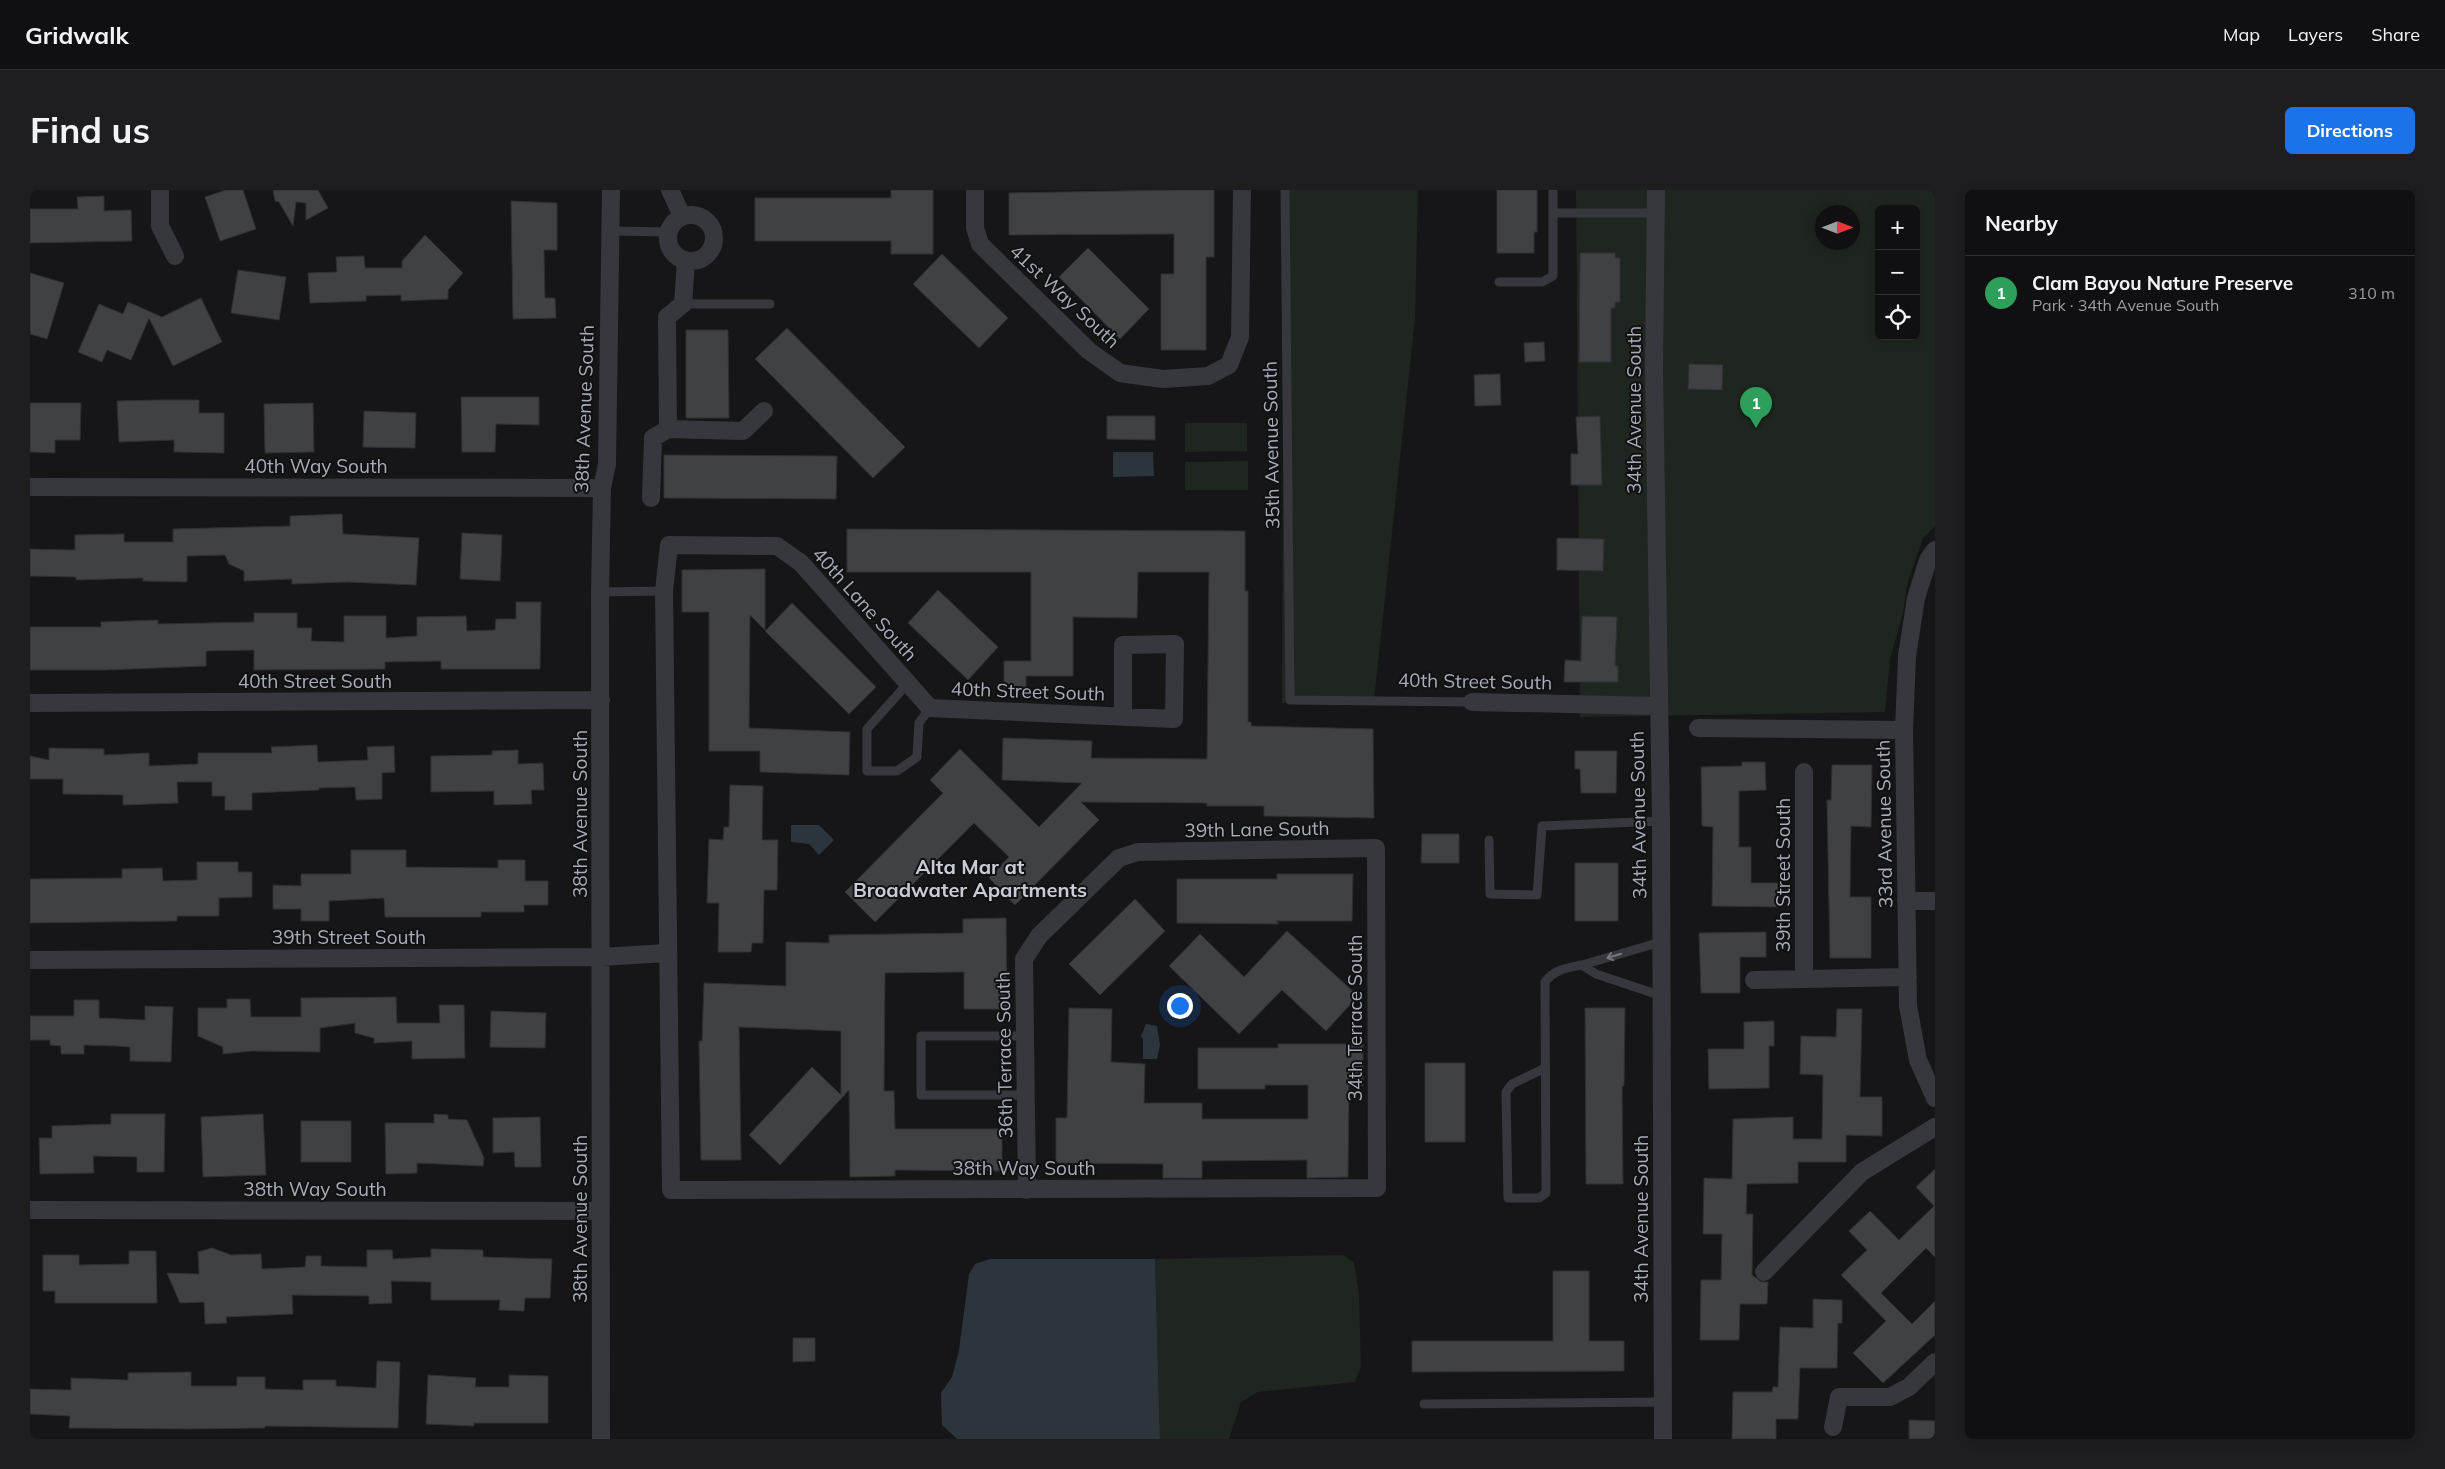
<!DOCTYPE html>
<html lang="en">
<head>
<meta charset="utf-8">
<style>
  body { margin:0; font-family:Mulish,sans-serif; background:#1e1e20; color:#f1f3f6 }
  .controls { position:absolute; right:15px; top:15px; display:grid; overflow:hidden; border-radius:8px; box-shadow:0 2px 12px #0003 }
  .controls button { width:45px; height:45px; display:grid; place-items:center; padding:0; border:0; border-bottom:1px solid #303032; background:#101012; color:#f1f3f6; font:25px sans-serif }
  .compass { position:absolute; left:1785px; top:15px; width:45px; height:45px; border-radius:50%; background:#101012; box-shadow:0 2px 12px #0003; rotate:90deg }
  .you { position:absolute; left:1149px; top:815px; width:18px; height:18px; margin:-12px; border:4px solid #fff; border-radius:50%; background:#1a73e8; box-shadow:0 0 0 8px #1a73e833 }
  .badge { display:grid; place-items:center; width:32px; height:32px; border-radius:50%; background:#1a73e8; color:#fff; font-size:16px; font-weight:700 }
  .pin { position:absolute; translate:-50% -41px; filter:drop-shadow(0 1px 2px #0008) }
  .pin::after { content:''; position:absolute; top:26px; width:18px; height:15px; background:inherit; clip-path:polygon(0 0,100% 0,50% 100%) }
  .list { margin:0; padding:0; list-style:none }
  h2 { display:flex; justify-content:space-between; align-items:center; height:65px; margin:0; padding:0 20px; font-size:21px }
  h2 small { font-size:16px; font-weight:400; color:#9c9d9f }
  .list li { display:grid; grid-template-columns:32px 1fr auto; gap:15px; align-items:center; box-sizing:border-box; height:75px; padding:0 20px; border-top:1px solid #303032 }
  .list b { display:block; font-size:19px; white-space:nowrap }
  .list p { margin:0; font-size:16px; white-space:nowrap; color:#9c9d9f }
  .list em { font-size:16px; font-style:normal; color:#9c9d9f }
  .icon { flex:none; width:28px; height:28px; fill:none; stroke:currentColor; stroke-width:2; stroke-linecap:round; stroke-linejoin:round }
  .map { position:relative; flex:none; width:1905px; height:1249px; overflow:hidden; border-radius:8px }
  header { display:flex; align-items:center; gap:30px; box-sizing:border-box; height:70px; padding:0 25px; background:#101012; border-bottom:1px solid #303032 }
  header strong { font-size:24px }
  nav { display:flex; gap:28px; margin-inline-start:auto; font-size:18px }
  .intro { display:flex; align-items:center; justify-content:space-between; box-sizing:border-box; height:120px; padding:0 30px }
  h1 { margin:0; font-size:35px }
  .button { padding:12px 22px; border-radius:8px; background:#1a73e8; color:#fff; font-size:18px; font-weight:700 }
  main { display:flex; gap:30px; padding:0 30px }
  aside { flex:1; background:#101012; border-radius:8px; box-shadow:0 2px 12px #0003 }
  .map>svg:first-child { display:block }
</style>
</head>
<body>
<header>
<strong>Gridwalk</strong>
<nav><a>Map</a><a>Layers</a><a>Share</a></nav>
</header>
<div class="intro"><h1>Find us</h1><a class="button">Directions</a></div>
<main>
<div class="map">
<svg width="1905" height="1249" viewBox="0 0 1905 1249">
  <rect width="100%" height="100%" fill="#161618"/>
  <path fill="#1e261f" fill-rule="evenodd" d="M 1254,0 L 1388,0 L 1385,129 L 1344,510 L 1252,513 Z
    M 1546,0 L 1905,0 L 1905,336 L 1893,348 L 1878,391 L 1873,423 L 1860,469 L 1855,522 L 1550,527 ZM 1849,19 L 1886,19 L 1886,146 L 1849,146 ZM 1792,22 L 1822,22 L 1822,52 L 1792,52 Z
    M 1155,233 L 1217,233 L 1217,261 L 1155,262 Z
    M 1218,271 L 1218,300 L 1155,300 L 1155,272 Z
    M 1313,1065 L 1324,1072 L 1329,1104 L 1331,1177 L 1325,1192 L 1228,1202 L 1211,1212 L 1199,1249 L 1130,1249 L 1125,1069 Z"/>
  <path fill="#2c353c" d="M 1083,262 L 1123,262 L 1124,286 L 1083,287 Z
    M 761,635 L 789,635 L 804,650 L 789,665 L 779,654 L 761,652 Z
    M 1116,834 L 1127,836 L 1130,855 L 1127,869 L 1113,869 L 1113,849 L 1111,846 Z
    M 960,1069 L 1125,1069 L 1130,1249 L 927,1249 L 912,1235 L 911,1203 L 922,1187 L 929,1160 L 939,1084 L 945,1074 Z"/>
  <path fill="#404145" stroke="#303034" d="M 196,0 L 213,0 L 226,39 L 190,51 L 175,7 Z
    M 243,0 L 288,0 L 298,18 L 276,30 L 276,13 L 266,12 L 263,36 L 249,12 L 245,11 Z
    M 861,0 L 903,0 L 903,64 L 861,64 L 861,51 L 725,51 L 725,8 L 861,8 Z
    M 1144,0 L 1184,0 L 1184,67 L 1176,67 L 1176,160 L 1131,160 L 1131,84 L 1144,84 L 1144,44 L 979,45 L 979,3 Z
    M 1467,0 L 1507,0 L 1507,42 L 1504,42 L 1504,63 L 1467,63 Z
    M 74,6 L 74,21 L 101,20 L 102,51 L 0,53 L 0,19 L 48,19 L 47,7 Z
    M 481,11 L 527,13 L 527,60 L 514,60 L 515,108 L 525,108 L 526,128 L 483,129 Z
    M 395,45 L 433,83 L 418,100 L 418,109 L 371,111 L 371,105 L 336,106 L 336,111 L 280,113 L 278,83 L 307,82 L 306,67 L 334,66 L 335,78 L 372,78 L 372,71 Z
    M 1058,58 L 1119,119 L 1090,149 L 1029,87 Z
    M 1550,63 L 1585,63 L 1585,68 L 1590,68 L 1590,112 L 1585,112 L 1585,118 L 1581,118 L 1581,172 L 1549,172 Z
    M 912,64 L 978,128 L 949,158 L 883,94 Z
    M 208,80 L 256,87 L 249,130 L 201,123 Z
    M 0,83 L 34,93 L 17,149 L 0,144 Z
    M 171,108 L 192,152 L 143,176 L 119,128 L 101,170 L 77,160 L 72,172 L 48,162 L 69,114 L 93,124 L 98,112 L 132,127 Z
    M 757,138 L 875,257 L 843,288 L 725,169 Z
    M 656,140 L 698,140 L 699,228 L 656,228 Z
    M 1514,152 L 1515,171 L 1495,172 L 1494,153 Z
    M 1659,174 L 1693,175 L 1692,200 L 1658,199 Z
    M 1470,184 L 1471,215 L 1445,216 L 1444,185 Z
    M 431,207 L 509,207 L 509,235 L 466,234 L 465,262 L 432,262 Z
    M 127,210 L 169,210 L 169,223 L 194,223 L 194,263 L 144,262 L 144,250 L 89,252 L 87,211 Z
    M 0,213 L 51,213 L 50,250 L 25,250 L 25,263 L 0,262 Z
    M 283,213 L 284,262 L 235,263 L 234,214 Z
    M 334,221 L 386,223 L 385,258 L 333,257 Z
    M 1077,226 L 1125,226 L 1125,250 L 1077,249 Z
    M 1570,226 L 1572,295 L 1541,295 L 1541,264 L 1548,264 L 1546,227 Z
    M 634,265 L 807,266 L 806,309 L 634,308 Z
    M 312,324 L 313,344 L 389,348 L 386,395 L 317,392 L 262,394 L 262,389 L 214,391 L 214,381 L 199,374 L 195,365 L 157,366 L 157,392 L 113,391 L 113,388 L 46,390 L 46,387 L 0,386 L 0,359 L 45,360 L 45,345 L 94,344 L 94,352 L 143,352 L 143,339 L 260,336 L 260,326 Z
    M 817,339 L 1215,341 L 1215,401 L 1218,401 L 1218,532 L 1221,532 L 1221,536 L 1343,539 L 1344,628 L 1234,626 L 1234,616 L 1177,616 L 1177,613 L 1051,612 L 1069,630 L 985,715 L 959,688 L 979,667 L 944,633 L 845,732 L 815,702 L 913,603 L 900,590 L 930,559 L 1009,637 L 1052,593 L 972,590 L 973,548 L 1062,551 L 1061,568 L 1177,569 L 1179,382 L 1108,382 L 1107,428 L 1043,427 L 1043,486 L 996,486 L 996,499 L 974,499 L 974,471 L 1001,471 L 1001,382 L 817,382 Z
    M 432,343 L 472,345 L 470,391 L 430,389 Z
    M 1527,348 L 1574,349 L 1573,381 L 1527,380 Z
    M 735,379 L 735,440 L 720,425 L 719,538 L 820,542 L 819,585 L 730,582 L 730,561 L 679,561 L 679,422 L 652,422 L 652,380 Z
    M 908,400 L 968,457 L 938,490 L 878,433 Z
    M 486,412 L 511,412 L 510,479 L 411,479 L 411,471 L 355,472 L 355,479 L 224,480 L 224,460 L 176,461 L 176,476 L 76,480 L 0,480 L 0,437 L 71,437 L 71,432 L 128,430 L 128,434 L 224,432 L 224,423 L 267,423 L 267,438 L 282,438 L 281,451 L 314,452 L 314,426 L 356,426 L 356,448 L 387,446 L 387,427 L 436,426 L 437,441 L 465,440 L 466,429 L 486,429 Z
    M 762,413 L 846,497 L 819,524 L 735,441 Z
    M 1552,426 L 1587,427 L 1585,476 L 1588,476 L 1588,492 L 1534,492 L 1535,470 L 1551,471 Z
    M 287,555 L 288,572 L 338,570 L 337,557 L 364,556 L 365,582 L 352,583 L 352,609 L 326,610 L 325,597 L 289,598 L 289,600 L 222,603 L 222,620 L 195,620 L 195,606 L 182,606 L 182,592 L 147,592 L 148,613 L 93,615 L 93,605 L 33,604 L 33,589 L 0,589 L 0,566 L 19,570 L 19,558 L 74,559 L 74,565 L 119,563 L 119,576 L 168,574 L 168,563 L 242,563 L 241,557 Z
    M 488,560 L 488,574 L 513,573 L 514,600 L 501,600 L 502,614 L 464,615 L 464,601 L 401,602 L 401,566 L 462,565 L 462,561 Z
    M 1545,561 L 1587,561 L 1586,603 L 1551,603 L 1550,579 L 1545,579 Z
    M 1712,572 L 1735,572 L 1736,600 L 1709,601 L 1709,657 L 1721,657 L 1721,693 L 1748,693 L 1748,717 L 1682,716 L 1683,637 L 1672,636 L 1671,577 L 1712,576 Z
    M 1802,575 L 1842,575 L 1841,637 L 1821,636 L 1820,707 L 1841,707 L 1841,768 L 1800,768 L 1797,610 L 1801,610 Z
    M 700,595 L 733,596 L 732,650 L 748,650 L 747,700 L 734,700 L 733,753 L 722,753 L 721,762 L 688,762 L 689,713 L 677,713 L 679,649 L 693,650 L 694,637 L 699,637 Z
    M 1392,644 L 1429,644 L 1429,673 L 1391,673 Z
    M 321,660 L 376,660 L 376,677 L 468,678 L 468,670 L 495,670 L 495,691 L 518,691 L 518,715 L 494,715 L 494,722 L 451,722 L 451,727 L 355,727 L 354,708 L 299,711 L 299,731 L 271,731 L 271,719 L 243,719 L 243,695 L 271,696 L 271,684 L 321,684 Z
    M 167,672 L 208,672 L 208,682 L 222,682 L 222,707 L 189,708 L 189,726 L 147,726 L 147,731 L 0,733 L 0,689 L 92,688 L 92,679 L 132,678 L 133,691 L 167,690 Z
    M 1545,673 L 1588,673 L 1588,731 L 1545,731 Z
    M 1247,684 L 1323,684 L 1322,731 L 1246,731 L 1249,734 L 1147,733 L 1147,689 L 1247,689 Z
    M 1105,709 L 1135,741 L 1070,805 L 1039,774 Z
    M 976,728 L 977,819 L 934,819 L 934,782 L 855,783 L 854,901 L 864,901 L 865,939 L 972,939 L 972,981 L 865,980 L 865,986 L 820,987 L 819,900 L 750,975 L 719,945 L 782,877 L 811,905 L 811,841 L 709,837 L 711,970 L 671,970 L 669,851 L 672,851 L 674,793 L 756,796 L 756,752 L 799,753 L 799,745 L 933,743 L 933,729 Z
    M 1257,741 L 1328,806 L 1296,841 L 1252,800 L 1209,844 L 1139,776 L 1170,744 L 1214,787 Z
    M 1736,742 L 1736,767 L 1710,767 L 1710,803 L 1671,803 L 1669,743 Z
    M 366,807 L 367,833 L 410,833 L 409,815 L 434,815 L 435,868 L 382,869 L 382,851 L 344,853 L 344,848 L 325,843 L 325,833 L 290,838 L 290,862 L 221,861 L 193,864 L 193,857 L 168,846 L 168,818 L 197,818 L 197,809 L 220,809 L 221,827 L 271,827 L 271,808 Z
    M 44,810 L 69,810 L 69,828 L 115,830 L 115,816 L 143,817 L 141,872 L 100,871 L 100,857 L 87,856 L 54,855 L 54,864 L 31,864 L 31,856 L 20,855 L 20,850 L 0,850 L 0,826 L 44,826 Z
    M 1039,818 L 1082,819 L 1081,872 L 1115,874 L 1114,913 L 1172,913 L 1172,929 L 1278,929 L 1278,895 L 1235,895 L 1235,899 L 1168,899 L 1168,858 L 1248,858 L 1248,854 L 1333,854 L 1333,896 L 1319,895 L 1318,987 L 1277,988 L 1277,970 L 1172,971 L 1172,988 L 1133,988 L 1133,974 L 1026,973 L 1026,928 L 1037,928 Z
    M 1555,818 L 1595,818 L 1594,896 L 1592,896 L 1593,994 L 1556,994 Z
    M 1807,819 L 1832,819 L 1830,907 L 1852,907 L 1852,946 L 1816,945 L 1816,972 L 1768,972 L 1768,993 L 1717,994 L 1716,1024 L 1723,1024 L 1722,1085 L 1731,1092 L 1738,1092 L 1737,1114 L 1710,1114 L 1709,1150 L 1670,1150 L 1671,1090 L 1691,1090 L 1692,1044 L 1673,1044 L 1674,988 L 1702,989 L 1703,929 L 1763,927 L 1763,949 L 1792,949 L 1793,885 L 1770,884 L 1771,846 L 1806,847 Z
    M 461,821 L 516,823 L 515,858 L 460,857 Z
    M 1744,831 L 1744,856 L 1739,856 L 1739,898 L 1679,899 L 1678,859 L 1714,859 L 1714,832 Z
    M 1395,873 L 1435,873 L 1435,952 L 1395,952 Z
    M 81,924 L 135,924 L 134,982 L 107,982 L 107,967 L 63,966 L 64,983 L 10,984 L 9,948 L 22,948 L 22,936 L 81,934 Z
    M 233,924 L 236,985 L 173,987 L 171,927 Z
    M 404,924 L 418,925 L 418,929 L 437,930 L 454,968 L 453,976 L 387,973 L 387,983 L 356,984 L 355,933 L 404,933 Z
    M 510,927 L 511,977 L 485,977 L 484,962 L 463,963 L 463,928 Z
    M 271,931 L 321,931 L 321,972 L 271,972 Z
    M 1905,979 L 1905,1067 L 1896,1058 L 1851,1103 L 1882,1134 L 1905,1111 L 1905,1145 L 1853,1193 L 1823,1163 L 1856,1131 L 1811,1085 L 1837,1060 L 1819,1041 L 1840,1021 L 1869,1050 L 1904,1016 L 1886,997 Z
    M 182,1058 L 201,1065 L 231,1064 L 232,1079 L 275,1077 L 276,1066 L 291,1066 L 291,1076 L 337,1077 L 337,1060 L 362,1060 L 363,1069 L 401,1067 L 401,1059 L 453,1060 L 453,1067 L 522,1069 L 520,1108 L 495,1108 L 494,1121 L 469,1120 L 470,1110 L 401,1110 L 401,1092 L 361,1091 L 362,1113 L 339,1114 L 339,1106 L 262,1105 L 263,1124 L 196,1127 L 197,1133 L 175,1134 L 174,1112 L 150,1113 L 137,1083 L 169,1084 L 168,1062 Z
    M 99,1061 L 126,1061 L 127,1113 L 25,1113 L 25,1101 L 13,1101 L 13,1065 L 49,1065 L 49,1075 L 99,1074 Z
    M 1523,1081 L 1559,1081 L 1559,1151 L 1594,1151 L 1594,1181 L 1382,1182 L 1382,1151 L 1523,1151 Z
    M 1783,1109 L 1812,1110 L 1812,1133 L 1808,1133 L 1807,1178 L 1770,1178 L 1768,1229 L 1746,1229 L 1746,1249 L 1702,1249 L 1703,1202 L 1742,1202 L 1743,1197 L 1748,1197 L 1750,1137 L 1783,1138 Z
    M 763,1148 L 785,1148 L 785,1171 L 763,1172 Z
    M 347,1171 L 370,1172 L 368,1238 L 235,1236 L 235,1238 L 161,1239 L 39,1238 L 40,1226 L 0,1224 L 0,1199 L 41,1200 L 41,1188 L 98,1190 L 98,1183 L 161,1182 L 161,1196 L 207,1196 L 207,1187 L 235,1187 L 235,1199 L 273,1200 L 273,1190 L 306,1190 L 306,1196 L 346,1198 Z
    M 398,1185 L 446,1188 L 445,1197 L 479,1197 L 479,1185 L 518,1186 L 518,1233 L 444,1233 L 444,1236 L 396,1234 Z
    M 1879,1230 L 1905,1231 L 1905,1249 L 1879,1249 Z"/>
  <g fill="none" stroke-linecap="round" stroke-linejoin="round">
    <path stroke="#37383d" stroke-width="9" d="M 1255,0 L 1260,510 L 1442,512
      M 1523,0 L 1523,23 L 1625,23
      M 581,41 L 638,42
      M 1469,92 L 1512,92 L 1523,86 L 1523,23
      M 653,114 L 740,114
      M 570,402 L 634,401
      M 878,493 L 837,539 L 837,581 L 867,581 L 887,567 L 889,533 L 900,518
      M 1459,650 L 1460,704 L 1507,705 L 1512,636 L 1631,631
      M 1631,752 L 1552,775 L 1566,784 L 1632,806
      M 995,846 L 891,846 L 891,905 L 996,905
      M 1515,878 L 1482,894 L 1476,902 L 1478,1008 L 1509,1008 L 1516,1003 L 1515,792 C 1525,779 1537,778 1552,775
      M 1394,1214 L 1633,1212"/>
    <path stroke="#37383d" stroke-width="18" d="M 130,0 L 130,36 L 145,66
      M 640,0 L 652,26
      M 945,0 L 945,38 L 950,54 L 1059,161 L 1090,183 L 1133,189 L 1178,186 L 1199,175 L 1210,147 L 1212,0
      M 1626,0 L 1624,180 L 1631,631 L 1633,1249
      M638 48a23 23 0 1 1 46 0a23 23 0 1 1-46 0Z
      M 638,239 L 637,127 L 653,114 L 656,71
      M 0,297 L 572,298
      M 621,308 L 623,248 L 638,239 L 713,241 L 734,221
      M 1905,360 L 1898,370 L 1886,408 L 1877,466 L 1874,540 L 1878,816 L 1888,870 L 1905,908
      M 1442,512 L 1628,516
      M 0,513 L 571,510
      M 1668,538 L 1874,540
      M 1876,711 L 1905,711
      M 0,770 L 571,767 L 637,763
      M 1774,789 L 1774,582
      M 1724,790 L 1878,787
      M 997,1000 L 994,769 L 1009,746 L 1089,668 L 1108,662 L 1346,658 L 1347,998 L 641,1000 L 634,401 L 639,355 L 747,356 L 771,373 L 900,518 L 1144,529 L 1145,454 L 1093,455 L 1093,526
      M 0,1020 L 571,1021
      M 1734,1082 L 1832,982 L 1905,937
      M 1803,1237 L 1809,1207 L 1860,1207 L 1879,1197 L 1905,1172
      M 571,1249 L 570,402 L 572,298 L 577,274 L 581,0"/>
  </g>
  <defs><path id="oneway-shaft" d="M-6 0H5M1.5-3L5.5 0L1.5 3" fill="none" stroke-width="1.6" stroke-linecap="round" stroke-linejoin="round" transform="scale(1.25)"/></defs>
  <use stroke="#757881" href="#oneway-shaft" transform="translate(1584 766) rotate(163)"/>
  <g text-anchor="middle" stroke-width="4" stroke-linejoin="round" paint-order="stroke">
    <g font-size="19" fill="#a8adb8" stroke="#111113">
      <text transform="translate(1035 106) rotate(43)" y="7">41st Way South</text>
      <text transform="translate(554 219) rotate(-88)" y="7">38th Avenue South</text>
      <text transform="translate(1604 220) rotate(-90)" y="7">34th Avenue South</text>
      <text transform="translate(1241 255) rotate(-91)" y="7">35th Avenue South</text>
      <text x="286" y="283">40th Way South</text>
      <text transform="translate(835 414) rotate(48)" y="7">40th Lane South</text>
      <text x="285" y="498">40th Street South</text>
      <text transform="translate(1445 491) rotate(1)" y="7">40th Street South</text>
      <text transform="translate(998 501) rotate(2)" y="7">40th Street South</text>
      <text transform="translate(550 624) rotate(-90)" y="7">38th Avenue South</text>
      <text transform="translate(1608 625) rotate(-91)" y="7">34th Avenue South</text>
      <text transform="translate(1854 634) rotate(-91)" y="7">33rd Avenue South</text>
      <text transform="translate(1227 639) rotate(-1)" y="7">39th Lane South</text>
      <text transform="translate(1753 685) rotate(-90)" y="7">39th Street South</text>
      <text x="319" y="754">39th Street South</text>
      <text transform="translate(1325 828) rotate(-90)" y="7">34th Terrace South</text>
      <text transform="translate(974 865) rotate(-91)" y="7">36th Terrace South</text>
      <text x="994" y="985">38th Way South</text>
      <text x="285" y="1006">38th Way South</text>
      <text transform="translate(550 1029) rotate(-90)" y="7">38th Avenue South</text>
      <text transform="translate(1611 1029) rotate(-90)" y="7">34th Avenue South</text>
    </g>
    <g font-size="20" font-weight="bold" fill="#c9ccd4" stroke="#111113">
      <text x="940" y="684">Alta Mar at<tspan x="940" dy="23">Broadwater Apartments</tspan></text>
    </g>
  </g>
</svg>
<div class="controls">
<button>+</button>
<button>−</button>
<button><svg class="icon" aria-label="locate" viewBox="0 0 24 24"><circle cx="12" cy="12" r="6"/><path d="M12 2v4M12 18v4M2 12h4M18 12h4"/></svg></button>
</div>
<svg class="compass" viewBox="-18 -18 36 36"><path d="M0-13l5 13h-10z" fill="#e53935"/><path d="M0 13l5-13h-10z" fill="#9c9d9f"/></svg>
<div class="you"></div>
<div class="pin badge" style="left:1726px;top:238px;background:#2e9e5b">1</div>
</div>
<aside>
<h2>Nearby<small></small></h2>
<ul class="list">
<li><span class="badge" style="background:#2e9e5b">1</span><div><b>Clam Bayou Nature Preserve</b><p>Park · 34th Avenue South</p></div><em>310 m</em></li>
</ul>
</aside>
</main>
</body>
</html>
